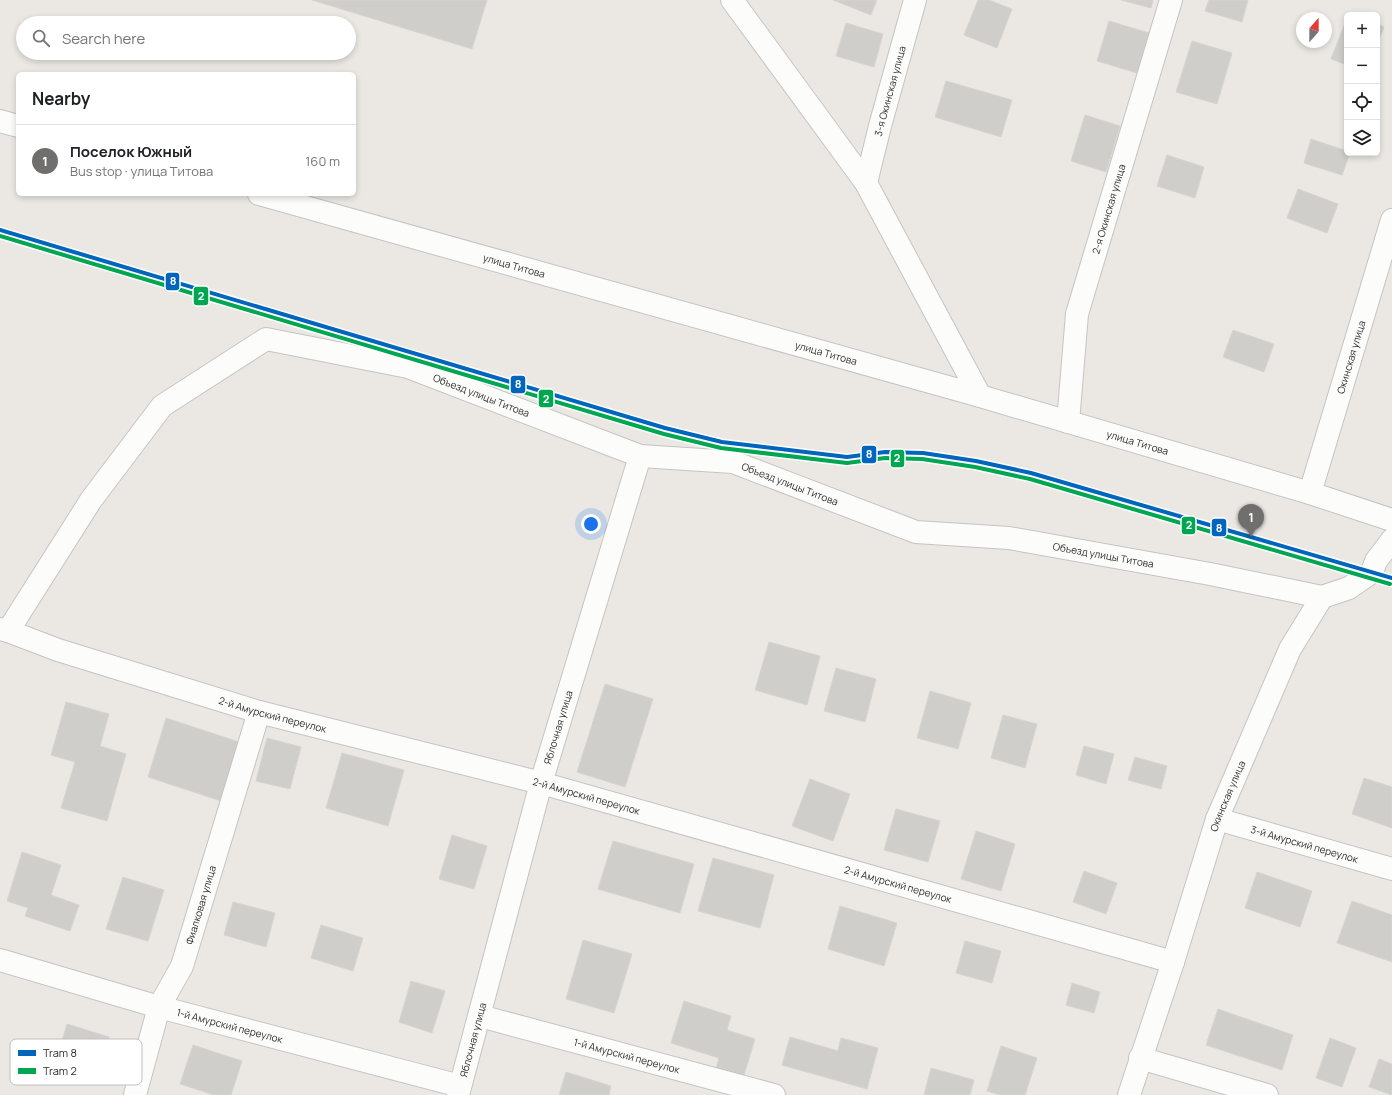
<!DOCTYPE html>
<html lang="en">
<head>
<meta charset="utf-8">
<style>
  body { margin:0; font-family:Manrope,sans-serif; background:#f6f6f6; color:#202124 }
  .controls { position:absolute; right:12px; top:12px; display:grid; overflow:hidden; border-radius:6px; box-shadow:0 2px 6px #0003 }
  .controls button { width:36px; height:36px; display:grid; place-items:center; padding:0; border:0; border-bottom:1px solid #e0e0e0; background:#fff; color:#202124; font:20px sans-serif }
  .compass { position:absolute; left:1296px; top:12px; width:36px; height:36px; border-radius:50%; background:#fff; box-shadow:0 2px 6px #0003; rotate:21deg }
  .you { position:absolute; left:591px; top:524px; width:14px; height:14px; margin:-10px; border:3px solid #fff; border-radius:50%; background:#1a73e8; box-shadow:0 0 0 6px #1a73e833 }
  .badge { display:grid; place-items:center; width:26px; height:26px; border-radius:50%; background:#706f6e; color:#fff; font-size:13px; font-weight:700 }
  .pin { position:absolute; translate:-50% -33px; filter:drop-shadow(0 1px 2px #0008) }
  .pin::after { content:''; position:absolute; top:21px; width:14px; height:12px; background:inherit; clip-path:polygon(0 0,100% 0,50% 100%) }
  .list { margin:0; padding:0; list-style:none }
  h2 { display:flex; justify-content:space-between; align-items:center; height:52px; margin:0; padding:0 16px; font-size:17px }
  h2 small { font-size:13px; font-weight:400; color:#757577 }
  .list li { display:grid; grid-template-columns:26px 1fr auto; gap:12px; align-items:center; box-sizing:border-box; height:72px; padding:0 16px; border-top:1px solid #e0e0e0 }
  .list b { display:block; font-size:15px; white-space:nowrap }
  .list p { margin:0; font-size:13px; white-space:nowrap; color:#757577 }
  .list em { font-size:13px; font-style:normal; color:#757577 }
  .icon { flex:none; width:22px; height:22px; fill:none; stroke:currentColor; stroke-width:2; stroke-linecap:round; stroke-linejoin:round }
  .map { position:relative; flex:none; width:1392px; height:1095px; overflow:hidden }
  .search { position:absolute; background:#fff; box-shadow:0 2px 6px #0003; left:16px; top:16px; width:340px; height:44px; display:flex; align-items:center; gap:10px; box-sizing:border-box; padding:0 14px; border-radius:22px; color:#757577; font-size:15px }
  .panel { position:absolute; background:#fff; box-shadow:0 2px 6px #0003; left:16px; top:72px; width:340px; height:124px; border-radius:6px }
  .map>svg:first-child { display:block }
</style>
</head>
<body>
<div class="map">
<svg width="1392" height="1095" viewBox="0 0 1392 1095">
  <rect width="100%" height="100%" fill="#ebe8e4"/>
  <path fill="#d0cecb" stroke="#d6d4d0" d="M 312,0 L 487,0 L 472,49 Z
    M 833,0 L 877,0 L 871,15 Z
    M 978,0 L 989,0 L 1012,9 L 997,48 L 964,35 Z
    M 1121,0 L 1153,0 L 1151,8 Z
    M 1209,0 L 1248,0 L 1242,22 L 1205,11 Z
    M 1347,18 L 1347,65 L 1331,59 Z
    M 1109,21 L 1149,33 L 1137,73 L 1097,61 Z
    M 846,23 L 883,34 L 874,67 L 836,56 Z
    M 1377,24 L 1384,27 L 1377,45 Z
    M 1192,41 L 1232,53 L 1217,104 L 1176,92 Z
    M 946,81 L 1012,100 L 1001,137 L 935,117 Z
    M 1085,115 L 1120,126 L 1106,172 L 1071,161 Z
    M 1311,139 L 1347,151 L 1347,153 L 1350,153 L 1342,175 L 1304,163 Z
    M 1167,155 L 1204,167 L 1195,198 L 1157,186 Z
    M 1298,189 L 1338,204 L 1327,233 L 1287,218 Z
    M 1233,330 L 1274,344 L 1264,372 L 1223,357 Z
    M 769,642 L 820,656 L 807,705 L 755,690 Z
    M 836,668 L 876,679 L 865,722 L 824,711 Z
    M 605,684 L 653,699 L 625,787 L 577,772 Z
    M 930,691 L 971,703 L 958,749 L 917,738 Z
    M 66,702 L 109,714 L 100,746 L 126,754 L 107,821 L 61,808 L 75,762 L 51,755 Z
    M 1003,715 L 1037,724 L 1025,768 L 991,758 Z
    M 166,718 L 239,742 L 221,801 L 148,777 Z
    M 267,738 L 301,747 L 290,789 L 256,781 Z
    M 1084,746 L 1114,754 L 1106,784 L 1076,775 Z
    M 342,753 L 404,770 L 388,826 L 326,808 Z
    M 1135,757 L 1167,766 L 1161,789 L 1128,780 Z
    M 1364,778 L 1392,787 L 1392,828 L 1352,814 Z
    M 810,779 L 850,794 L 833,841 L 792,826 Z
    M 896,809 L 940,821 L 928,862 L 884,850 Z
    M 976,831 L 1015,844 L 1001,891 L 961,879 Z
    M 452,835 L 487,846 L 474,889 L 439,879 Z
    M 613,841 L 694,864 L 680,913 L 598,889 Z
    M 22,852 L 61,865 L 51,895 L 79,905 L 70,931 L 25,916 L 28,908 L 7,901 Z
    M 713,858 L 774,875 L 760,928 L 698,911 Z
    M 1084,871 L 1117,883 L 1106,914 L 1073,902 Z
    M 1257,872 L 1312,891 L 1300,927 L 1245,908 Z
    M 123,877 L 164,890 L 148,941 L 106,929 Z
    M 1352,901 L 1392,915 L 1392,962 L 1337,943 Z
    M 233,902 L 275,913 L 266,947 L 224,935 Z
    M 840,906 L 897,923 L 884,966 L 828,949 Z
    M 321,925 L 363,938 L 353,971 L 311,958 Z
    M 583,940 L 632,954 L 614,1013 L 566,999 Z
    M 965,941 L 1001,951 L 992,983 L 956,973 Z
    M 411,981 L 445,991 L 432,1033 L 399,1022 Z
    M 1072,983 L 1100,992 L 1094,1013 L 1066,1005 Z
    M 684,1001 L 731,1016 L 727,1030 L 755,1039 L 743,1078 L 716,1069 L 719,1058 L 671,1043 Z
    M 1218,1009 L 1293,1035 L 1282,1070 L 1206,1045 Z
    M 67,1024 L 109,1037 L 98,1071 L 57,1057 Z
    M 790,1037 L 838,1051 L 841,1038 L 878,1048 L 867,1089 L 782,1065 Z
    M 1330,1038 L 1356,1048 L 1342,1087 L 1316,1078 Z
    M 193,1045 L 242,1061 L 231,1095 L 214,1095 L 180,1084 Z
    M 1001,1046 L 1037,1058 L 1025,1095 L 1000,1095 L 987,1091 Z
    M 1379,1059 L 1392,1064 L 1392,1095 L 1369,1087 Z
    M 931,1068 L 974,1080 L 970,1095 L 924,1095 Z
    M 566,1072 L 611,1086 L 609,1095 L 559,1095 Z"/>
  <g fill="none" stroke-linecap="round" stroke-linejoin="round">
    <defs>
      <g id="minor">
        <path d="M 732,0 L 866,183 L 980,396"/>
        <path d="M 0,121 L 18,126"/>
        <path id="s1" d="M 866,183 L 880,126 L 915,0"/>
        <path id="s2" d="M 259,194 L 980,396 L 1310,493 L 1392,520"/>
        <path id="s3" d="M 1068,422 L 1077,314 L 1171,0"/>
        <path id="s4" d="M 1310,493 L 1392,220"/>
        <path id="s5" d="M 0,629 L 8,631 L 58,650 L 259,712 L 541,783 L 1173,962"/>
        <path id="s6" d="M 8,631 L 91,500 L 162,406 L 266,339 L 408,367 L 640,456 L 733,462 L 916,532 L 1009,538 L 1210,574 L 1322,597"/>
        <path id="s7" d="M 1217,819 L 1392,869"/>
        <path id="s8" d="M 0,960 L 159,1007 L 460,1086"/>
        <path id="s9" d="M 480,1016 L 774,1095"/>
        <path d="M 1140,1058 L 1267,1095"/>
        <path id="s10" d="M 135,1095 L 159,1007 L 182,966 L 259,712"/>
        <path id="s11" d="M 458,1095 L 541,783 L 640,456"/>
        <path id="s12" d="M 1129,1095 L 1173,962 L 1217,819 L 1290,649 L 1322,597 L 1349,588 L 1372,572 L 1376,561 L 1392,540"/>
      </g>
    </defs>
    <use href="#minor" stroke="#c5c4c4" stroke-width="24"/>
    <use href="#minor" stroke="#fcfcfb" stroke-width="22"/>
    <defs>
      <path id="tram-1" d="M 0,230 L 665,428 L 722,442 L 847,457 L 885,452 L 923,453 L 976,461 L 1031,473 L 1392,578"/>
      <path id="tram-2" d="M 0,236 L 664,434 L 721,448 L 847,463 L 885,458 L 922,459 L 975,467 L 1030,479 L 1390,584"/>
    </defs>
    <use href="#tram-1" stroke="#fff" stroke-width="7"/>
    <use href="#tram-2" stroke="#fff" stroke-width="7"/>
    <use href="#tram-1" stroke="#0065bd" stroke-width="4"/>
    <use href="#tram-2" stroke="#00a651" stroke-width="4"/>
  </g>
  <g text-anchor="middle" stroke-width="3" stroke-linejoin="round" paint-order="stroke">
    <g font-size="10" fill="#2e2e2e" stroke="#fff">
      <text dy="4" stroke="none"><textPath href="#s1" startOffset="95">3-я Окинская улица</textPath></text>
      <text dy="4" stroke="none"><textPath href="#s3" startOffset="218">2-я Окинская улица</textPath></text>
      <text dy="4" stroke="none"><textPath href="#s2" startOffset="265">улица Титова</textPath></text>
      <text dy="4" stroke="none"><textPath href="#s2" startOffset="589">улица Титова</textPath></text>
      <text dy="4" stroke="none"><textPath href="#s4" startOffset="142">Окинская улица</textPath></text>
      <text dy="4" stroke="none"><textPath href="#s6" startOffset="620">Объезд улицы Титова</textPath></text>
      <text dy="4" stroke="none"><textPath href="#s2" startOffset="913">улица Титова</textPath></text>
      <text dy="4" stroke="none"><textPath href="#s6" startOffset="944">Объезд улицы Титова</textPath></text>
      <text dy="4" stroke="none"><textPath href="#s6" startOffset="1268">Объезд улицы Титова</textPath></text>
      <text dy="4" stroke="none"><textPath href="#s5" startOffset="286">2-й Амурский переулок</textPath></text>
      <text dy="4" stroke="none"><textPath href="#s11" startOffset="381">Яблочная улица</textPath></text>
      <text dy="4" stroke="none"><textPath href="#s5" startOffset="610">2-й Амурский переулок</textPath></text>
      <text dy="4" stroke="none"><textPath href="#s12" startOffset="315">Окинская улица</textPath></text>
      <text dy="4" stroke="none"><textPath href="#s7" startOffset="91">3-й Амурский переулок</textPath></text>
      <text dy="4" stroke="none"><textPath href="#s5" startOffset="934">2-й Амурский переулок</textPath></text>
      <text dy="4" stroke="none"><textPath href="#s10" startOffset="202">Фиалковая улица</textPath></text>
      <text dy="4" stroke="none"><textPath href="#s8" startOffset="239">1-й Амурский переулок</textPath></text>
      <text dy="4" stroke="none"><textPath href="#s11" startOffset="57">Яблочная улица</textPath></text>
      <text dy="4" stroke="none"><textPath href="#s9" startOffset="152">1-й Амурский переулок</textPath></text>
    </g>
  </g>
  <rect x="10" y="1039" width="132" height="46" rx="6" fill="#fff" stroke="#c0c0c0" stroke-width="1"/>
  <rect x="18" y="1050" width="18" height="6" fill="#0065bd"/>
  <rect x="18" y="1068" width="18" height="6" fill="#00a651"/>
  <g font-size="11" fill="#2e2e2e">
    <text x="43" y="1057">Tram 8</text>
    <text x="43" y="1075">Tram 2</text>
  </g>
  <g stroke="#fff" stroke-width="1.5">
    <rect x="165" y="272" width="15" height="19" rx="4" fill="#0065bd"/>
    <rect x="193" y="286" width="16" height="20" rx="4" fill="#00a651"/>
    <rect x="510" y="375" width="16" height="19" rx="4" fill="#0065bd"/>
    <rect x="538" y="389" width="16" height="19" rx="4" fill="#00a651"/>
    <rect x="861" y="445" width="16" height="19" rx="4" fill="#0065bd"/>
    <rect x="890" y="449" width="15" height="19" rx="4" fill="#00a651"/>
    <rect x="1181" y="516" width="15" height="19" rx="4" fill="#00a651"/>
    <rect x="1211" y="518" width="16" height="19" rx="4" fill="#0065bd"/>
  </g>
  <g font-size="11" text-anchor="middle" font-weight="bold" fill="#fff">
    <text x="173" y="285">8</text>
    <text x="201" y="300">2</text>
    <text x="518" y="388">8</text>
    <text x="546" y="403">2</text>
    <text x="869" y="458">8</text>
    <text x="897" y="462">2</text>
    <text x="1189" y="529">2</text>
    <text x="1219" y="532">8</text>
  </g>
</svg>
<div class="controls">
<button>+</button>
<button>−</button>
<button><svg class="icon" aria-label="locate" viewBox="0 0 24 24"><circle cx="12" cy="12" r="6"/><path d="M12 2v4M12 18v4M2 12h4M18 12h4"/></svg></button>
<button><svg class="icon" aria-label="layers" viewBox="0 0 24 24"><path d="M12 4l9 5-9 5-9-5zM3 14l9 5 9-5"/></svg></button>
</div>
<svg class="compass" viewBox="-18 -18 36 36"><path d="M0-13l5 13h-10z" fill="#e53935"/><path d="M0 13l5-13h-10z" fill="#757577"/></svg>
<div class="you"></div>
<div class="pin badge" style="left:1251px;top:537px">1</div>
<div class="search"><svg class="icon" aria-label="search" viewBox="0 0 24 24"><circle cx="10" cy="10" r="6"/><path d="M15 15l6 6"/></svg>Search here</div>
<section class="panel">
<h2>Nearby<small></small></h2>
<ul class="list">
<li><span class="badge">1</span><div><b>Поселок Южный</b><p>Bus stop · улица Титова</p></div><em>160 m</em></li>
</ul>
</section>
</div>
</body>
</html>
